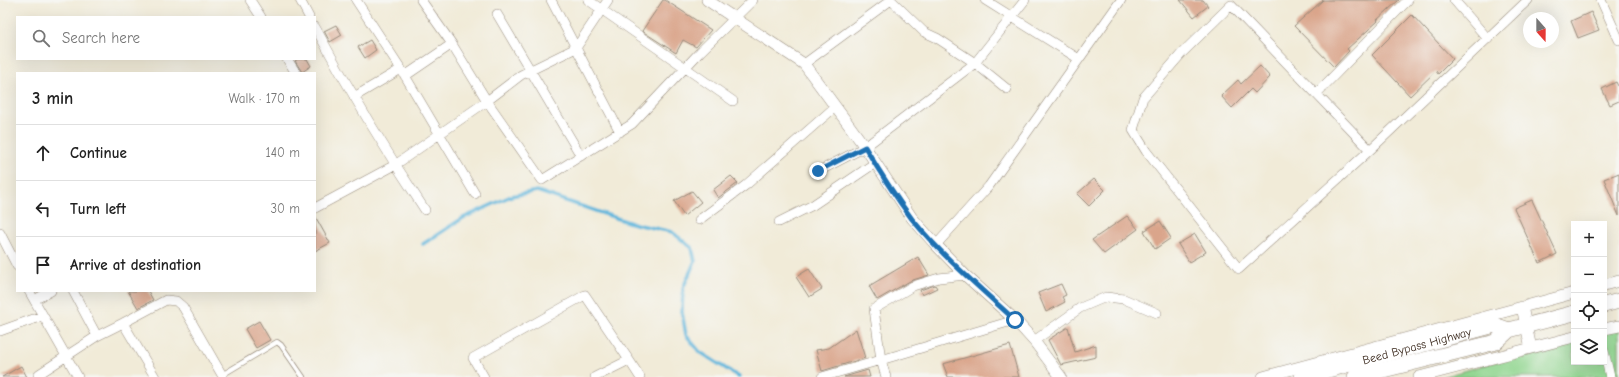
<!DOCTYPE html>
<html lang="en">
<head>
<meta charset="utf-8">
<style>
  body { margin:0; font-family:"Comic Neue",sans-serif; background:#f2f2f2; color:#222 }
  .controls { position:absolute; right:12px; bottom:12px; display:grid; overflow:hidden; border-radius:0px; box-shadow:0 4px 16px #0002 }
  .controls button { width:36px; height:36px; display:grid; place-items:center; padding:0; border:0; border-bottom:1px solid #e0e0e0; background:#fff; color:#222; font:20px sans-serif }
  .compass { position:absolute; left:1523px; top:12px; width:36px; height:36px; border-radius:50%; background:#fff; box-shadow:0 4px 16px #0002; rotate:159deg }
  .stop { position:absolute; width:12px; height:12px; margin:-9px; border:3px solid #1f6fb2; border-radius:50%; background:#fff }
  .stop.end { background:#1f6fb2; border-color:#fff; box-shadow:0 1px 4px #0008 }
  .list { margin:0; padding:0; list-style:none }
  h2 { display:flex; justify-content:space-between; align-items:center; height:52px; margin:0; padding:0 16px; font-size:17px }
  h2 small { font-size:13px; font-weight:400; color:#767676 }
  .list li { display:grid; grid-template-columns:26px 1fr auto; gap:12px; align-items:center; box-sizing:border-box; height:56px; padding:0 16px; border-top:1px solid #e0e0e0 }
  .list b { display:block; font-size:15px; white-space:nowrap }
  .list em { font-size:13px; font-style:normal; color:#767676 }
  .icon { flex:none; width:22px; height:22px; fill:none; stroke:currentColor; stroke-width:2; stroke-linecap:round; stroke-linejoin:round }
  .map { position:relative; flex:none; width:1619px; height:377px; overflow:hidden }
  .search { position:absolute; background:#fff; box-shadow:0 4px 16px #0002; left:16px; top:16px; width:300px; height:44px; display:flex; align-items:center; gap:10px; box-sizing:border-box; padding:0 14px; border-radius:0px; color:#767676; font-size:15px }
  .panel { position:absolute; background:#fff; box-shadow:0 4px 16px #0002; left:16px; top:72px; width:300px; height:220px; border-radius:0px }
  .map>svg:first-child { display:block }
</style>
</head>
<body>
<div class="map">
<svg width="1619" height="377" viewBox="0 0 1619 377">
  <rect width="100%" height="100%" fill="#f6f6f2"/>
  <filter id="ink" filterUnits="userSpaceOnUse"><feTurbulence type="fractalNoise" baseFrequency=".025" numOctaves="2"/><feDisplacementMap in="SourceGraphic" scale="8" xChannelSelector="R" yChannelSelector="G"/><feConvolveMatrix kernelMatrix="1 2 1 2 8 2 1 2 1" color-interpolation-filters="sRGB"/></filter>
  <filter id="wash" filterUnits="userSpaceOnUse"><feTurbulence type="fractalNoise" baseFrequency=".012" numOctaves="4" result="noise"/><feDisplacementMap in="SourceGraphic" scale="16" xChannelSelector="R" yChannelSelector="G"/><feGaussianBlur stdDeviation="0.9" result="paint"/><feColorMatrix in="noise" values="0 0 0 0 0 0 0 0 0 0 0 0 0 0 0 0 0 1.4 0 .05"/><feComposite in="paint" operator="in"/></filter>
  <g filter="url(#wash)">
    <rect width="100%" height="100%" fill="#f1ebd8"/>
    <path fill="#8fd58e" stroke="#658056" d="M 1619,328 L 1619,377 L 1441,377 L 1574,340 L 1574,362 L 1604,362 L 1604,332 Z"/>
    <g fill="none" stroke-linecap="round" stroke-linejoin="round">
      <path stroke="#5fb6dc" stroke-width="3.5" d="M 423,244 L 463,218 L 511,196 L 537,191 L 631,223 L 672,232 L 692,248 L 695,261 L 683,288 L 682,312 L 686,335 L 700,352 L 739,377"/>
    </g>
    <g id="blocks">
      <path fill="#daa58b" d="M 663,0 L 665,0 L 711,30 L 696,47 L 683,40 L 676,53 L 642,31 Z
        M 1180,0 L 1203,0 L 1208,6 L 1194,17 Z
        M 1323,0 L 1399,0 L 1377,20 L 1378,21 L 1347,49 L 1349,51 L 1334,67 L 1294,26 Z
        M 1591,12 L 1599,30 L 1578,38 L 1571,21 Z
        M 1412,15 L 1453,59 L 1438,74 L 1436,71 L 1410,96 L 1372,55 Z
        M 336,25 L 342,35 L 330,42 L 324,31 Z
        M 370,40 L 376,50 L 365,58 L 358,47 Z
        M 298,59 L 307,59 L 311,66 L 302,72 L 295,61 Z
        M 1260,66 L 1270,77 L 1255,93 L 1251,89 L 1232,108 L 1221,96 L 1238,80 L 1241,84 Z
        M 1616,82 L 1619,88 L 1619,101 L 1610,105 L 1602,89 Z
        M 1619,173 L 1619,216 L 1604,179 Z
        M 731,176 L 738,183 L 718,198 L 713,190 Z
        M 1094,179 L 1105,190 L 1089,206 L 1077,194 Z
        M 692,191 L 701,202 L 684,216 L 674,201 Z
        M 1532,200 L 1557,254 L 1539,263 L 1514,208 Z
        M 315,216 L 330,243 L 315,251 Z
        M 1127,216 L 1138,229 L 1104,254 L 1092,240 Z
        M 1160,221 L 1171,238 L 1155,249 L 1144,231 Z
        M 1195,234 L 1206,252 L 1189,262 L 1178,244 Z
        M 918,257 L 929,275 L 910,281 L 877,300 L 869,286 Z
        M 809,269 L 822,289 L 809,297 L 796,277 Z
        M 1061,284 L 1066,295 L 1062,297 L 1065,302 L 1046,312 L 1038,293 Z
        M 935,285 L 937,288 L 922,295 L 920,290 Z
        M 128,291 L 148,291 L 153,300 L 138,308 Z
        M 259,321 L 270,340 L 256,348 L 245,329 Z
        M 1068,327 L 1075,352 L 1096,345 L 1096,357 L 1061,365 L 1048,340 Z
        M 856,329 L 865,358 L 822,371 L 816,350 L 829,348 Z
        M 1010,345 L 1019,377 L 948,377 L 943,364 Z
        M 21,366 L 27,377 L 2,377 Z
        M 868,370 L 870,377 L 844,377 Z"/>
    </g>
  </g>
  <g filter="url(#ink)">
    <use href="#blocks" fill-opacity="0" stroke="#968a7b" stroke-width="1"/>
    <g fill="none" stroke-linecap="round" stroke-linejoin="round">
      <defs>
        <path id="service" d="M 222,375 L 277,342 L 281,345 L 303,377"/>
        <path id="minor" d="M 250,0 L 261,17
          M 300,0 L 309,17
          M 356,0 L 401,69 L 475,194
          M 421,0 L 452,44 L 487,101 L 542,180 L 632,124 L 700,52 L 753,0
          M 551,0 L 620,132
          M 588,0 L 733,101
          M 891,0 L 924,32 L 937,38 L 975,63 L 1007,89
          M 985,0 L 1079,59
          M 1454,0 L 1488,39
          M 1601,0 L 1619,40
          M 497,14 L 581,156
          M 315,27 C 349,90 385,150 425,210
          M 287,59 L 296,73
          M 804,64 L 891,0
          M 405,76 L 452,44
          M 1316,94 L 1408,0
          M 354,97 L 401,69
          M 1370,150 L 1231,5 L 1182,53 L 1143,98 L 1133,130 L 1146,151 L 1239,269 L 1370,150 L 1528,0
          M 819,171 L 865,147 L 975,63 L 1025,0
          M 315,208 L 395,165 L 487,101 L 521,75 L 576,48 L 608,0
          M 699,220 L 746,185 L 835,107
          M 779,222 L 813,205 L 875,163
          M 0,233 L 17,266
          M 936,245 L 989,186 L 1121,0
          M 29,291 L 78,377
          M 73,291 L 97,336
          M 34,300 L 51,291
          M 123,323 L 166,300 L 176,301 L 183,307 L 222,375
          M 0,331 L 42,316
          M 1034,341 L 1080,308 L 1106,297 L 1124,299 L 1157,313
          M 1604,351 L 1610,377
          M 38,377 L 39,374 L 97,336 L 123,323 L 155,377
          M 484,377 L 473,358 L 585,295 L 629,360
          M 595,377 L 629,360 L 640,377
          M 822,377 L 881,360 L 874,309 L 913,286 L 939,278 L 965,275
          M 886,377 L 881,360 L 1015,320"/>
        <path id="tertiary" d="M 707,0 L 804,64 L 865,147 L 912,218 L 936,245 L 965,275 L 1015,320 L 1034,341 L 1061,377
          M 1604,285 L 1619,281
          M 1522,307 L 1531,348
          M 1604,329 L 1619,326
          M 1263,377 L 1574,293
          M 1419,377 L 1574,337"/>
        <g id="trunk">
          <path d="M 1604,305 L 1619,301"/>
          <path id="s1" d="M 1302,377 L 1495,325 L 1509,330"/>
          <path d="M 1355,377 L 1496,342 L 1509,330 L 1574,313"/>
        </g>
      </defs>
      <use href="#service" stroke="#968a7b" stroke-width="6"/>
      <use href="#minor" stroke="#968a7b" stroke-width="10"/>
      <use href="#tertiary" stroke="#968a7b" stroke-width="12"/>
      <use href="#trunk" stroke="#968a7b" stroke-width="16"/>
      <use href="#service" stroke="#fff" stroke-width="4.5"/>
      <use href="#minor" stroke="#fff" stroke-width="9"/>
      <use href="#tertiary" stroke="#fff" stroke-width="11"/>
      <use href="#trunk" stroke="#fff" stroke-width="15"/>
    </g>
  </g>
  <g fill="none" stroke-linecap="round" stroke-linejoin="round" filter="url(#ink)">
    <path stroke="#1f6fb2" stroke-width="5" d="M 818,171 L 865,147 C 879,171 895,196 912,219 C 942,256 980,288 1015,320"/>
  </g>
  <g text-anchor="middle" stroke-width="3" stroke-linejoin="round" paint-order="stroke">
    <g font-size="12" fill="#3b2a1e" stroke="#f6f6f2">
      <text dy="4" stroke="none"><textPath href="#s1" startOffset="119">Beed Bypass Highway</textPath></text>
    </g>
  </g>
</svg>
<div class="controls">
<button>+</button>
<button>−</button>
<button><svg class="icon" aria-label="locate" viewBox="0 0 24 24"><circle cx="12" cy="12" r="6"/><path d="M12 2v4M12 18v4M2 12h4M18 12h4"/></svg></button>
<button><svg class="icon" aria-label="layers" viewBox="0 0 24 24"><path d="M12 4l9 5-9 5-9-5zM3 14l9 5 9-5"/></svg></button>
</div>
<svg class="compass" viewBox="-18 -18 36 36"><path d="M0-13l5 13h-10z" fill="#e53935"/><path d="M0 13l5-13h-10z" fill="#767676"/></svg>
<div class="stop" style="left:1015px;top:320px"></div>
<div class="stop end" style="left:818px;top:171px"></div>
<div class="search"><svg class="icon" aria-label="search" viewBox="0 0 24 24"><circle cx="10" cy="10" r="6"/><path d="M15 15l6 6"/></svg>Search here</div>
<section class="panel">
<h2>3 min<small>Walk · 170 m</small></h2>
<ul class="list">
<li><svg class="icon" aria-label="ahead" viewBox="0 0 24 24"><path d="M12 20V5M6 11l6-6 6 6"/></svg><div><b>Continue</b></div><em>140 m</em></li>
<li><svg class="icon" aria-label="left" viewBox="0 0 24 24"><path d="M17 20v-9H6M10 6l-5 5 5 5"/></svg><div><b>Turn left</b></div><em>30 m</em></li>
<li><svg class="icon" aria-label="arrive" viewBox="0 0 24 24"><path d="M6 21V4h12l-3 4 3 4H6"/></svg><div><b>Arrive at destination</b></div></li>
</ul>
</section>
</div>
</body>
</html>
